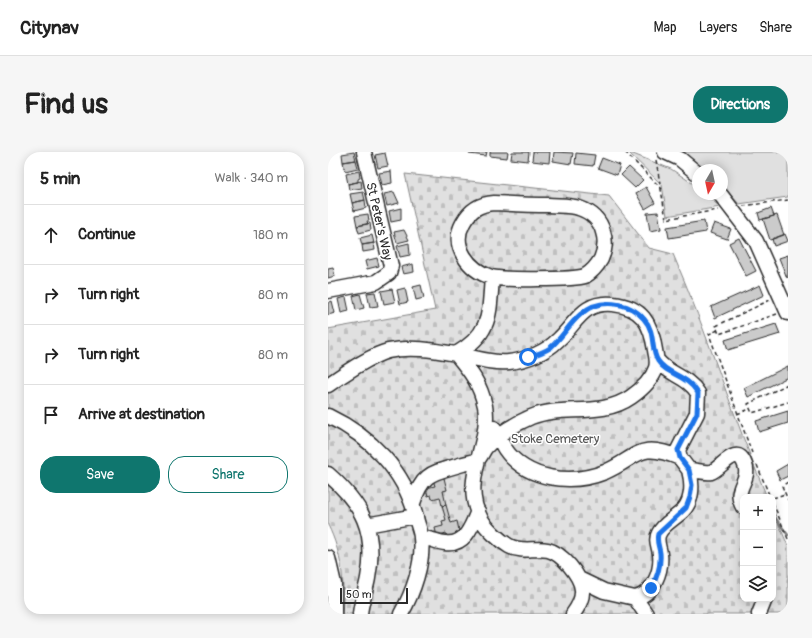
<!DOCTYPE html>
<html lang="en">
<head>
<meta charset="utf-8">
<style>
  body { margin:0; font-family:Pangolin,sans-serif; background:#f6f6f6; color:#222 }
  .controls { position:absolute; right:12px; bottom:12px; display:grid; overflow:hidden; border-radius:8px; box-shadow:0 2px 10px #0003 }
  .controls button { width:36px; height:36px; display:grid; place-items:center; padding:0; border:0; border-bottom:1px solid #e0e0e0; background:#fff; color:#222; font:20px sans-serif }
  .compass { position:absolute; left:364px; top:12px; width:36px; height:36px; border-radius:50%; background:#fff; box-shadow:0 2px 10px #0003; rotate:189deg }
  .scale { position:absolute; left:12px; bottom:10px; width:68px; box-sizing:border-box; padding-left:4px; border:2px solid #2b2b2b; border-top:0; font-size:11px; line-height:14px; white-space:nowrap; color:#2b2b2b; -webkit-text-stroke:3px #fff; paint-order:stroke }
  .stop { position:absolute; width:12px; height:12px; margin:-9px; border:3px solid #1a73e8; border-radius:50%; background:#fff }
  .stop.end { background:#1a73e8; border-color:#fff; box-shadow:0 1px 4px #0008 }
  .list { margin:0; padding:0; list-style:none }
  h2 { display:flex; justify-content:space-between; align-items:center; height:52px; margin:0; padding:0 16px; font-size:17px }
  h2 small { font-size:13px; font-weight:400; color:#767676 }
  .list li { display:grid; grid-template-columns:26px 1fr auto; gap:12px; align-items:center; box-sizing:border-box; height:60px; padding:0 16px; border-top:1px solid #e0e0e0 }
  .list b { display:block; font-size:15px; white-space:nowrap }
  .list em { font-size:13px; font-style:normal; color:#767676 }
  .actions { display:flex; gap:8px; padding:12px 16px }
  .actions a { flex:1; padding:9px 0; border:1px solid #0f766e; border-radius:16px; text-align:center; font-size:14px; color:#0f766e }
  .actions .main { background:#0f766e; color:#fff }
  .icon { flex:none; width:22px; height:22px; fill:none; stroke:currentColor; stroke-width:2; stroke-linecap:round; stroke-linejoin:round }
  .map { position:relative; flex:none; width:460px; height:462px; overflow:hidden; border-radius:16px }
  header { display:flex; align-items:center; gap:24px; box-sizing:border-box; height:56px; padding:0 20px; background:#fff; border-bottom:1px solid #e0e0e0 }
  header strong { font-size:19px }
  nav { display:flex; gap:22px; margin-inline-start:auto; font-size:14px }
  .intro { display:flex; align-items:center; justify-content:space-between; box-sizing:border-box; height:96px; padding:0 24px }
  h1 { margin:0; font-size:28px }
  .button { padding:10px 18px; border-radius:16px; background:#0f766e; color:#fff; font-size:14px; font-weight:700 }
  main { display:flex; gap:24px; padding:0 24px }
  aside { flex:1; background:#fff; border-radius:16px; box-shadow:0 2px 10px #0003 }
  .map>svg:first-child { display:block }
</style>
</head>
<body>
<header>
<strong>Citynav</strong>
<nav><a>Map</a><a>Layers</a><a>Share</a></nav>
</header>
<div class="intro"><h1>Find us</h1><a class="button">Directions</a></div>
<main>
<aside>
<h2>5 min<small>Walk · 340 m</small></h2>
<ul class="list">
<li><svg class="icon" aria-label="ahead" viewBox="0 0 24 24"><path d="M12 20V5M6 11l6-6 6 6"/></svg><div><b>Continue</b></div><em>180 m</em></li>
<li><svg class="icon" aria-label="right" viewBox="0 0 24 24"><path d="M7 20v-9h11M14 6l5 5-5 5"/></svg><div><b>Turn right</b></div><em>80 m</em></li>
<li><svg class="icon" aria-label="right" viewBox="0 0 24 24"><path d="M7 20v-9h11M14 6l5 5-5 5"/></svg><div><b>Turn right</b></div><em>80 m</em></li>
<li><svg class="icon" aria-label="arrive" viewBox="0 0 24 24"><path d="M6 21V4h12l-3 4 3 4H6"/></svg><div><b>Arrive at destination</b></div></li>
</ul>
<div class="actions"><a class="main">Save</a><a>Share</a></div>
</aside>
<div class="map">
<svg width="460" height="462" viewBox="0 0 460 462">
  <defs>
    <pattern id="cemetery-stones" width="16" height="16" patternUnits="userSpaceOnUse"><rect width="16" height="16" fill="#e0e0e0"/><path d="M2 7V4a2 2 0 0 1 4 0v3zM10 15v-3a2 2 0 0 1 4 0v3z" fill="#c0c0c0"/></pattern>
  </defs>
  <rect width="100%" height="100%" fill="#fff"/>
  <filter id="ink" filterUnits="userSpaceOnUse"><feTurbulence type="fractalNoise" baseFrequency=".025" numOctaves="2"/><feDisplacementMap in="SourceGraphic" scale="8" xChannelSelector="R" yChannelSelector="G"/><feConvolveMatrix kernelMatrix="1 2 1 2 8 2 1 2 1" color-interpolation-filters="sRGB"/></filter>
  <g filter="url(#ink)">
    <path fill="url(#cemetery-stones)" stroke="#868686" d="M 77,22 L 281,44 L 321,96 L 345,102 C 380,182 405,265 439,345 L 415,345 L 415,447 L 445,447 L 445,358 L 460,394 L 460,462 L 14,462 C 17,430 14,402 0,373 L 0,177 L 107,158 Z"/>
    <path fill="#e0e0e0" stroke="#868686" d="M 300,0 L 343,17 L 370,35 L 370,42 L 377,42 L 392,55 L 339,64 L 334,33 Z
      M 351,0 L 460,0 L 460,45 L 411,52 L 394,33 L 394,18 L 377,18 L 364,7 Z"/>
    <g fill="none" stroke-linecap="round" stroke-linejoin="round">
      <path stroke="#7e7e7e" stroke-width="2.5" d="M 445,363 L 460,383"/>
    </g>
    <path fill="#cbcbcb" stroke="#2b2b2b" d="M 26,0 L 28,8 L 15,10 L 14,2 Z
      M 142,0 L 159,0 L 158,4 L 141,2 Z
      M 162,0 L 180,0 L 179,6 L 162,4 Z
      M 184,0 L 201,0 L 200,9 L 183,7 Z
      M 205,0 L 222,0 L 221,11 L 204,9 Z
      M 226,0 L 245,1 L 243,12 L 225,9 Z
      M 57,1 L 60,14 L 50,16 L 47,3 Z
      M 248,1 L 267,3 L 265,14 L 247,12 Z
      M 274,6 L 292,13 L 289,23 L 270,16 Z
      M 28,8 L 30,16 L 17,19 L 15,10 Z
      M 301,15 L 315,28 L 307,36 L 293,23 Z
      M 31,19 L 32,26 L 30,27 L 30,30 L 20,32 L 18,22 Z
      M 63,19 L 64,31 L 54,33 L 51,21 Z
      M 33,29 L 34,36 L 21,38 L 20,32 Z
      M 318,35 L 327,51 L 317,57 L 308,41 Z
      M 35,40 L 37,48 L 24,51 L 22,42 Z
      M 66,40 L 71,51 L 59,54 L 56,42 Z
      M 37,48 L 38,56 L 26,59 L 24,51 Z
      M 73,56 L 73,68 L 63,70 L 61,59 Z
      M 443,56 L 446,64 L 432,68 L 430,61 Z
      M 330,60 L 333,77 L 322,79 L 319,61 Z
      M 40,62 L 41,69 L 39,69 L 40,72 L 29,74 L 27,64 Z
      M 449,63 L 456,83 L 442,88 L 435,67 Z
      M 376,69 L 378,80 L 341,86 L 339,75 Z
      M 42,71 L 43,78 L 31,81 L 29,74 Z
      M 386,71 L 403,77 L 399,87 L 382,81 Z
      M 76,78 L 81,88 L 69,91 L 66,80 Z
      M 457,82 L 460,89 L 446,94 L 444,87 Z
      M 44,83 L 46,91 L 34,93 L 32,86 Z
      M 411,86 L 428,119 L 418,124 L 401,91 Z
      M 46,91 L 47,98 L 35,100 L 34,93 Z
      M 81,91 L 82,103 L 72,105 L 69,94 Z
      M 460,103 L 460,125 L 459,126 L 451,106 Z
      M 49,106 L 51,114 L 39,117 L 37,109 Z
      M 85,112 L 86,120 L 75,122 L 73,115 Z
      M 5,116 L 7,124 L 0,126 L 0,117 Z
      M 93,133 L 96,146 L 88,148 L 85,135 Z
      M 432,133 L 436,143 L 387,166 L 383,155 Z
      M 77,136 L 80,150 L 72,152 L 69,138 Z
      M 64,137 L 67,150 L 56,152 L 53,139 Z
      M 47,140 L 50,154 L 42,155 L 39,141 Z
      M 32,142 L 36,156 L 28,158 L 25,144 Z
      M 18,145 L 21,159 L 13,161 L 10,147 Z
      M 4,149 L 7,161 L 0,163 L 0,151 Z
      M 448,172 L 452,182 L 400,198 L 397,188 Z
      M 460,214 L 460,225 L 420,245 L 416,236 Z
      M 460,259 L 460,271 L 431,280 L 428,269 Z
      M 460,312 L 460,324 L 452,328 L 448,319 Z
      M 116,326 L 119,338 L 115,339 L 118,353 L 114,354 L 112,345 L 104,347 L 103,343 L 100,344 L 98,336 L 107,334 L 105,328 Z
      M 118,353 L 123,371 L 129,369 L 132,383 L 119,386 L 118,381 L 109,384 L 107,376 L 115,374 L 114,369 L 118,368 L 114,354 Z"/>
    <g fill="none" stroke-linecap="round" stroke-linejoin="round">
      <defs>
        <path id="minor" d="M 337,0 L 352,7 L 370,22
          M 392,42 L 428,89 L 460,161
          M 166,51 C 184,52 202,53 220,53 C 230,54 241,53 251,56 C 263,60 272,68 275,80 C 278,89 277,98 273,107 C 269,114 264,120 257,124 C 246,128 174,128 163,125 C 141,118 122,94 135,71 C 142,58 151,52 166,51 Z
          M 0,139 L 48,130 L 61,121 L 63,114 L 36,0
          M 128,202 C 164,181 161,162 164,125
          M 329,208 C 341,223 359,224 370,241 L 369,261 L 350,298 L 352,306 L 361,318 C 368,318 376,321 383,320 C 393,317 409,290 417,313 C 423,329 404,336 415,355
          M 0,233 C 14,223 44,203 60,199 C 82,194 105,198 128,202 C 142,219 152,231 157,254 C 164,291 131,329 153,367 C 159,377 171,388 181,394 C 194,401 207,395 220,398 C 229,400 236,407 242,414 C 256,431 259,443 245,462
          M 0,264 C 42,284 77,319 88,365 C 89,372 93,379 93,386 C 96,410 85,441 73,462
          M 166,276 C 170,283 173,291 177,297 C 199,329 244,333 277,320 C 310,306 310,288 352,306
          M 0,322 C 34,352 49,379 40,426 C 38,438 33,450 32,462
          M 85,351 C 95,319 106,321 135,312 C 139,311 146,310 150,307 C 153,305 155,298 158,295 C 170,282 187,272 203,265 C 235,252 273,266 303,245 C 313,238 324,228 328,216 C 330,209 328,205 327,198 C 323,171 314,155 285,152 C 254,149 249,171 230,188 C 218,200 199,208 181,210 C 164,212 145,205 128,202
          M 38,373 L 88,364
          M 93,386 C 102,386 109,390 117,391 C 137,394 144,374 150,359
          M 0,406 L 6,432 L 6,462
          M 253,428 L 276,439 L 307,446 L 318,462
          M 307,446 C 326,442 334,418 332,402 C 331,394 327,388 331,381 C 335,373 344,368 351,362 C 365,352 365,333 361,318
          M 431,462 L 437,447"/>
      </defs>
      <use href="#minor" stroke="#2b2b2b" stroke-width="17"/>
      <path stroke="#2b2b2b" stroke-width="1.5" stroke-dasharray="4 3" stroke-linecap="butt" d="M 297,0 L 334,37
        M 328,8 L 338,67 L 390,58
        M 415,54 L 460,48
        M 442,148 L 388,174 L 391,182 L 449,162
        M 390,178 L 381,182 L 424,301
        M 460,232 L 420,252 L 424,261 L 460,250
        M 409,262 L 422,257
        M 429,313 L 442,345
        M 460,330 L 454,334 L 460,348
        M 445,346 L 457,342
        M 445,351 L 460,387"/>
      <use href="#minor" stroke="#fff" stroke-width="14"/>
    </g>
  </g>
  <g fill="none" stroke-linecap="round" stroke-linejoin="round" filter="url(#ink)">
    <path stroke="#1a73e8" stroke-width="5" d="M 200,205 C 207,203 216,200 222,196 C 234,186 241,172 253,162 C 270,146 301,149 316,167 C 328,180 322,197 330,209 C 339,223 358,222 370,241 L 369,261 L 350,298 L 352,306 L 361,318 L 364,333 L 362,345 L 358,356 L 330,382 C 328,389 331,394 332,401 C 333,413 329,426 323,436"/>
  </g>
  <g text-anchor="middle" stroke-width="3" stroke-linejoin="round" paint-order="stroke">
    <g font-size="13" fill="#2b2b2b" stroke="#fff">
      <text transform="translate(52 69) rotate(77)" y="5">St Peter's Way</text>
    </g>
    <g font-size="13" fill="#585858" stroke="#fff">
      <text x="227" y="291">Stoke Cemetery</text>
    </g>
  </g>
</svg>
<div class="controls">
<button>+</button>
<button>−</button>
<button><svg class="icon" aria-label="layers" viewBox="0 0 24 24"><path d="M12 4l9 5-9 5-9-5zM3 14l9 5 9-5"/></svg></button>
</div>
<svg class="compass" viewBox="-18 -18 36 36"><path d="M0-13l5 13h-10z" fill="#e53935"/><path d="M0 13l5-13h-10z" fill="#767676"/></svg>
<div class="scale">50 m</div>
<div class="stop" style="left:200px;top:205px"></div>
<div class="stop end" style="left:323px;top:436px"></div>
</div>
</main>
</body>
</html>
